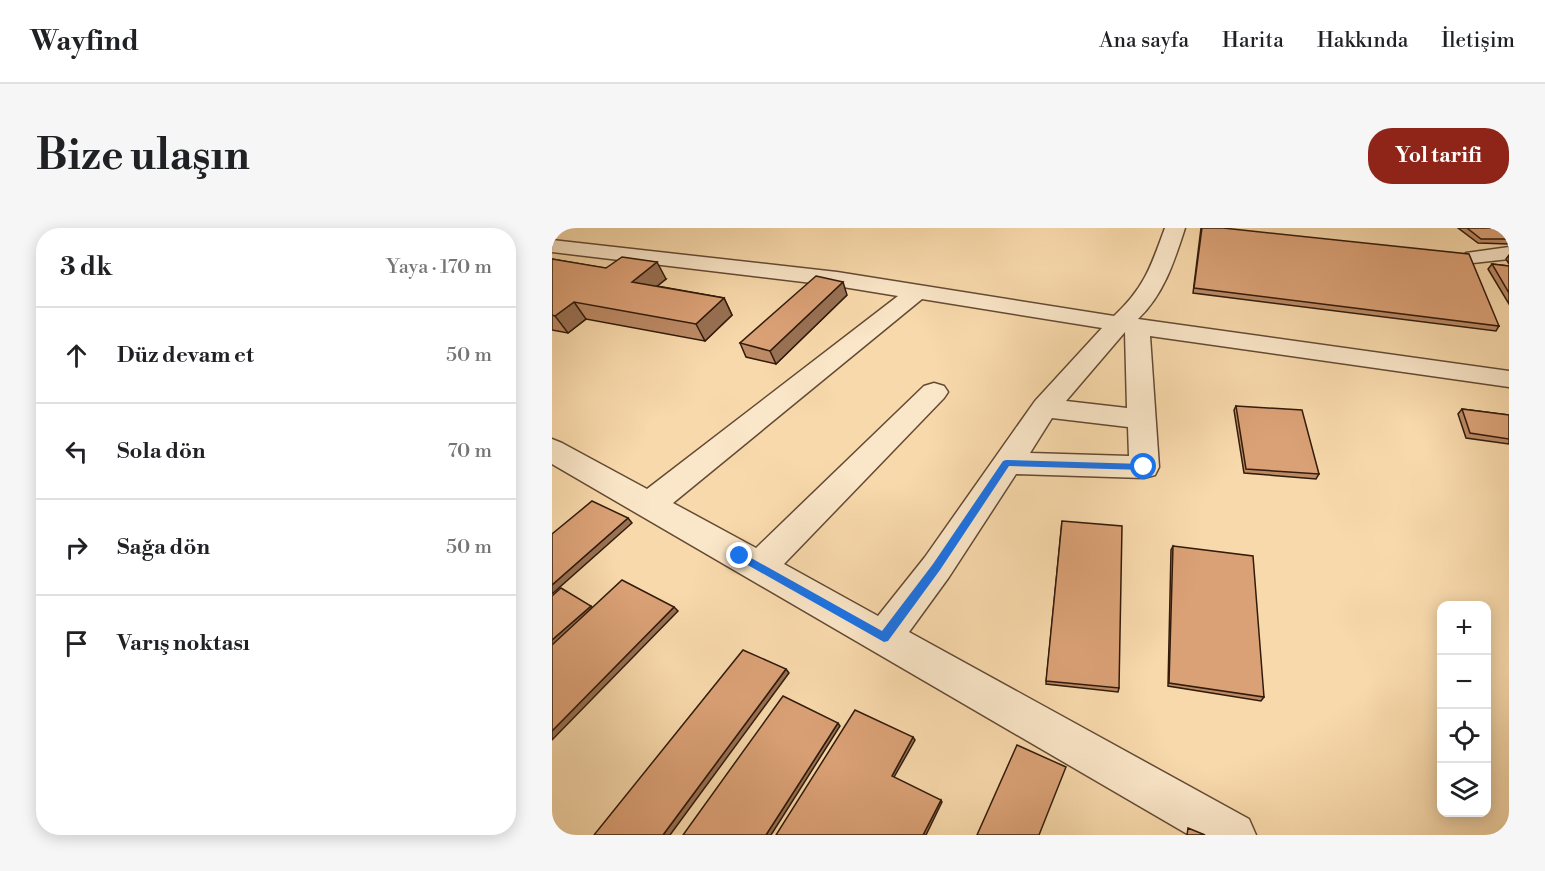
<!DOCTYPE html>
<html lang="tr">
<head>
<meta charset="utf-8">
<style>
  body { margin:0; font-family:"Libre Bodoni",serif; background:#f6f6f6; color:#202124 }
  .controls { position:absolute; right:18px; bottom:18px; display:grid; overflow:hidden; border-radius:12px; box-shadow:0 3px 15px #0003 }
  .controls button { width:54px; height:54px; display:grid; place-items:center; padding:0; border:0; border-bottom:2px solid #e0e0e0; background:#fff; color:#202124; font:30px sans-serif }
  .stop { position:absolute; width:18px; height:18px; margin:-14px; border:4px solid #1a73e8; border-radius:50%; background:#fff }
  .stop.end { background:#1a73e8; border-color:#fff; box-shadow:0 2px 6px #0008 }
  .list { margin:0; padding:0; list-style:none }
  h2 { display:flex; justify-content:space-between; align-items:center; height:78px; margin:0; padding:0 24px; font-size:26px }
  h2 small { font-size:20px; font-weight:400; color:#757577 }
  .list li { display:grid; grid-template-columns:39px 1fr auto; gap:18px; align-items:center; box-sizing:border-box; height:96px; padding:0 24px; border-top:2px solid #e0e0e0 }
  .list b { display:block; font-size:22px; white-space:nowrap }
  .list em { font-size:20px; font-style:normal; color:#757577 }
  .icon { flex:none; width:33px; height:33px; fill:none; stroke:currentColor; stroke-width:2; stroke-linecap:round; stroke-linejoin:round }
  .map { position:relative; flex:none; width:957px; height:607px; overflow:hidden; border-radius:24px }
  header { display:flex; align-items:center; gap:36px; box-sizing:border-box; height:84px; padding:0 30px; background:#fff; border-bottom:2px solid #e0e0e0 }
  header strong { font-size:28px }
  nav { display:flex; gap:33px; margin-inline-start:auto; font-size:21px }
  .intro { display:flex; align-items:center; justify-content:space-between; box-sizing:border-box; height:144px; padding:0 36px }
  h1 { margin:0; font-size:42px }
  .button { padding:15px 27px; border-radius:24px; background:#8f2418; color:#fff; font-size:21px; font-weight:700 }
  main { display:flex; gap:36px; padding:0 36px }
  aside { flex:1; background:#fff; border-radius:24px; box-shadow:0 3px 15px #0003 }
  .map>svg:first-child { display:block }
</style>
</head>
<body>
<header>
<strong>Wayfind</strong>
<nav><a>Ana sayfa</a><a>Harita</a><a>Hakkında</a><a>İletişim</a></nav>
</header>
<div class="intro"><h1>Bize ulaşın</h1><a class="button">Yol tarifi</a></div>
<main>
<aside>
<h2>3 dk<small>Yaya · 170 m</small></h2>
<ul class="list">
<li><svg class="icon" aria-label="ahead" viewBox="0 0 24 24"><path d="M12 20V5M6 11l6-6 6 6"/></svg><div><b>Düz devam et</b></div><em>50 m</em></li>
<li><svg class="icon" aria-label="left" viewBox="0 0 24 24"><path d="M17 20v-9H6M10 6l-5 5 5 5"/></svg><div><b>Sola dön</b></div><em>70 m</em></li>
<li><svg class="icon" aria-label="right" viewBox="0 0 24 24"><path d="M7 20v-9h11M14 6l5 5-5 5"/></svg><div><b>Sağa dön</b></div><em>50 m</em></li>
<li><svg class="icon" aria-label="arrive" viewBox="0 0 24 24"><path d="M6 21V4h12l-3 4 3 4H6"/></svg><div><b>Varış noktası</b></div></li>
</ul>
</aside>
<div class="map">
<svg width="957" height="607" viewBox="0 0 957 607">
  <rect width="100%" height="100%" fill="#f8d9ab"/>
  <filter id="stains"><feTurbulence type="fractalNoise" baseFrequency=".00333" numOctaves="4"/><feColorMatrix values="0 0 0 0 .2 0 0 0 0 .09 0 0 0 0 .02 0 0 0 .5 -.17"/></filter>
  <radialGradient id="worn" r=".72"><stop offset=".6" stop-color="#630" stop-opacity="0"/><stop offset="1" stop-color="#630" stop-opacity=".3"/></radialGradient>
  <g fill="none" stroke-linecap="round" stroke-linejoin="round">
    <defs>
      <path id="minor" d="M 613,0 L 633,0 C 622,34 612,66 586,91 L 957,143 L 957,159 L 598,108 L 607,239 L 603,247 L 592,250 L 464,246 L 397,349 L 357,404 L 697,591 L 704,607 L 637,607 L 0,236 L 0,211 L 10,215 L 95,261 L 346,68 L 285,58 L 0,24 L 0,12 L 285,44 L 562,88 C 593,59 599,38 613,0 ZM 370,71 L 550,100 L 483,173 L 373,329 L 326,388 L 232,336 L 392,170 L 396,164 L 392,158 L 382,155 L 372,158 L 204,320 L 121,275 ZM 573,104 L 575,180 L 514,173 ZM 500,190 L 576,199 L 577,228 L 478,225 Z
        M 957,19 L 957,31 L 921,35 L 914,33 L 910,29 L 914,25 Z"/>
    </defs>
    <use href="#minor" stroke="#634a33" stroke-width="3"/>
    <use href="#minor" fill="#fae6c8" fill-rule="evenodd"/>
  </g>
  <path fill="#bc8a65" stroke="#311b0b" stroke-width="1.5" d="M 649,0 L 947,98 L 944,103 L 641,65 Z
    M 906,0 L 957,0 L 957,16 L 926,15 Z
    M 957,27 L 957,36 L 954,31 Z
    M 0,31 L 114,51 L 105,58 L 172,70 L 180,87 L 153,113 L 34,91 L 16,105 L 0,102 Z
    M 940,36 L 957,38 L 957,76 L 936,41 Z
    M 295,67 L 224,136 L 194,129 L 188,115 Z
    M 684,178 L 767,246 L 764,251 L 692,245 L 682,182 Z
    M 910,181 L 957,187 L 957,216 L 914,210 L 906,186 Z
    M 510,293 L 567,460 L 566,464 L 494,456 Z
    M 621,318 L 712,469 L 709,473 L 616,458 L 619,322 Z"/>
  <path fill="#997153" stroke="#311b0b" stroke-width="1.5" d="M 105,34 L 114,51 L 89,71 L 80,54 Z
    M 291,54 L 295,67 L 224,136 L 218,123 Z
    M 172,70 L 180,87 L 153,113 L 144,96 Z
    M 22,74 L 34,91 L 16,105 L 3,88 Z
    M 76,290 L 80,295 L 0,366 L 0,357 Z
    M 39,378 L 43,382 L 0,421 L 0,412 Z
    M 122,379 L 126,383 L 0,512 L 0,503 Z
    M 234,441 L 237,445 L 118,607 L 111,607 Z
    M 286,495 L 288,498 L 219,607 L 214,607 Z
    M 361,509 L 363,512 L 341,551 L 340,548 Z
    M 389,572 L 390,574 L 374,607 L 371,607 Z"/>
  <path fill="#dba176" stroke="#311b0b" stroke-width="1.5" d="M 650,0 L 671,0 L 917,26 L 947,98 L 642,60 Z
    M 915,0 L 957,0 L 957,11 L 929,11 Z
    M 70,29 L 105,34 L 80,54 L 172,70 L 144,96 L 22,74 L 3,88 L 0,87 L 0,31 L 54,40 Z
    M 940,36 L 957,38 L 957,65 Z
    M 264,48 L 291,54 L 218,123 L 188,115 Z
    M 684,178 L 750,182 L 767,246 L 694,241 Z
    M 910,181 L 957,187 L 957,211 L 918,205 Z
    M 40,273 L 76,290 L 0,357 L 0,306 Z
    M 510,293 L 570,298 L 567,460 L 494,453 Z
    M 621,318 L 701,328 L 712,469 L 617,455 Z
    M 70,352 L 122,379 L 0,503 L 0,417 Z
    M 9,360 L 39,378 L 0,412 L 0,368 Z
    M 191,422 L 234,441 L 111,607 L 42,607 Z
    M 231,468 L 286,495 L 214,607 L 131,607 Z
    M 303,482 L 361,509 L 340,548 L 389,572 L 371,607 L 224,607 Z
    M 465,517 L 514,539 L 487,607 L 425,607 Z
    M 636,600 L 653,607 L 635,607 Z"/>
  <path fill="#1a73e8" d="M 454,232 L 592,236 L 597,239 L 592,242 L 457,238 L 388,342 L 336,413 L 332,414 L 185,331 L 183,328 L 185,326 L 192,326 L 330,403 L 381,336 L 451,233 Z"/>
  <rect width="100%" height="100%" filter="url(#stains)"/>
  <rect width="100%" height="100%" fill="url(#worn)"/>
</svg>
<div class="controls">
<button>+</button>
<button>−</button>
<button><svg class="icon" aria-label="locate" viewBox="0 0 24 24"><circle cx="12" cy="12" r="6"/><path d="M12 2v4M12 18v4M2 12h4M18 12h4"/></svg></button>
<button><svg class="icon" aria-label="layers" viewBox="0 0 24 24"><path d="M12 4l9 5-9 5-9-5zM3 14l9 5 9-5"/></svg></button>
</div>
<div class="stop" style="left:592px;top:239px"></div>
<div class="stop end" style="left:188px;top:328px"></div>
</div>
</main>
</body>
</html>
